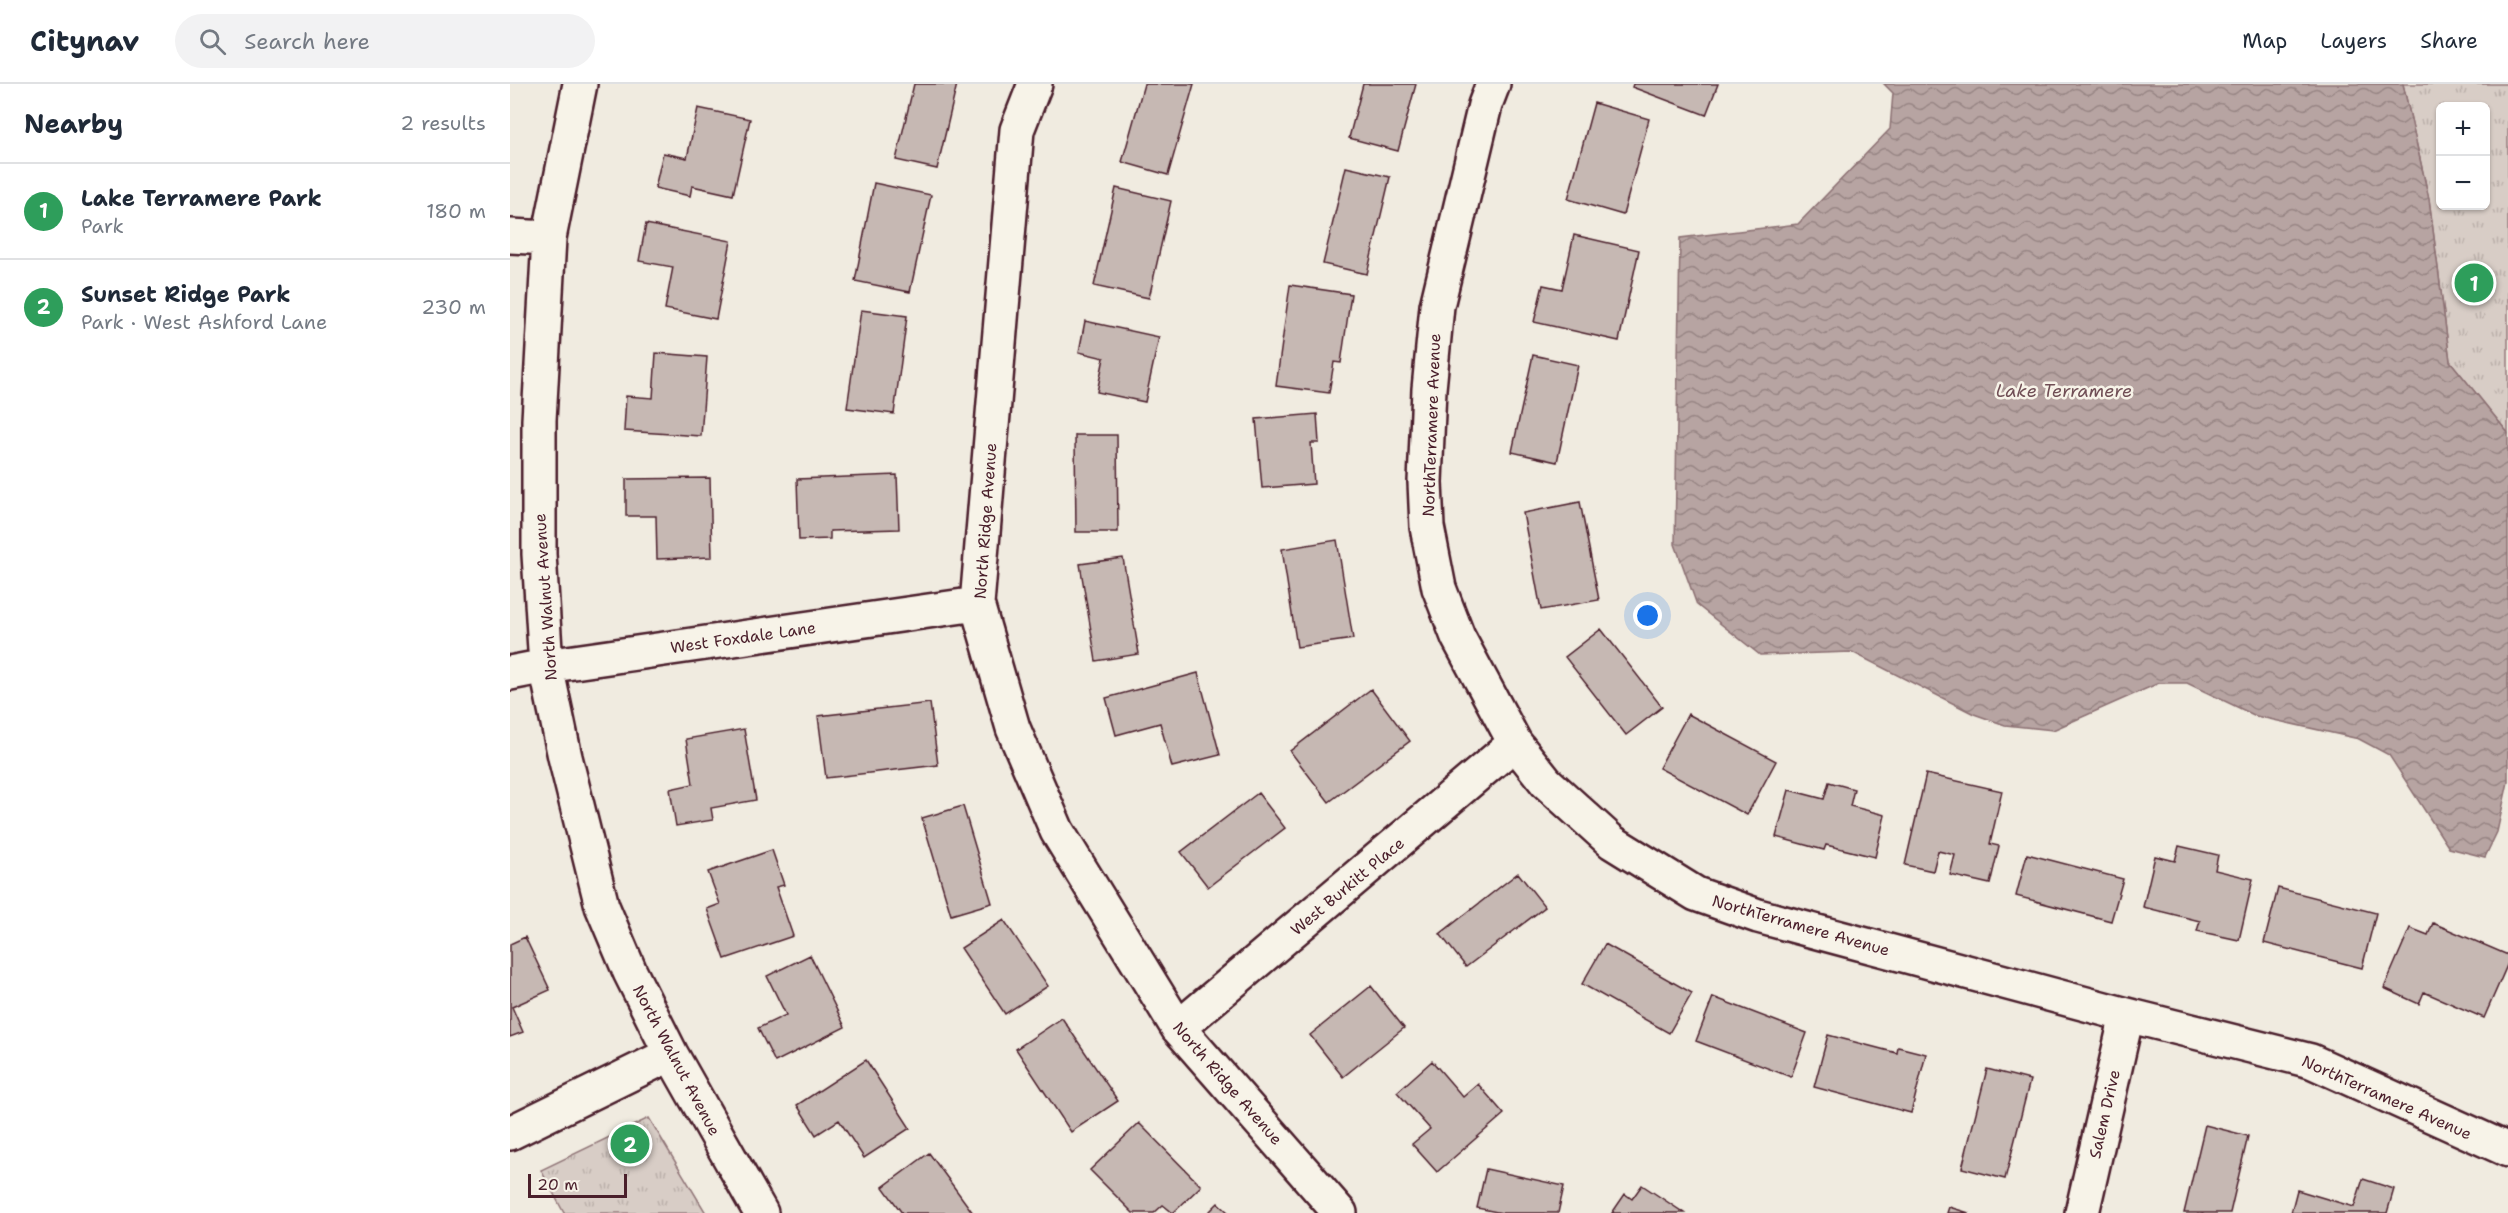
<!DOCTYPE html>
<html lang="en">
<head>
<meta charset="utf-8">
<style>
  body { margin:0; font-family:"Shantell Sans",sans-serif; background:#f2f2f3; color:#1f2937 }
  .controls { position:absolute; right:18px; top:18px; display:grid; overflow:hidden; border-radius:9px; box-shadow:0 2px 4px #0004 }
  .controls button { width:54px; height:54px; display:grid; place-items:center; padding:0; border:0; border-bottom:2px solid #e0e1e3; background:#fff; color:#1f2937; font:30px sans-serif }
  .scale { position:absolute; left:18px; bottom:15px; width:99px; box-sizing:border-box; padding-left:6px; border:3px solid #4a1f2b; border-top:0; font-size:16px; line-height:21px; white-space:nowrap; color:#4a1f2b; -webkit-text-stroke:4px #f7f3e8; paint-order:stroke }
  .you { position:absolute; left:1138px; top:532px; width:21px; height:21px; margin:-15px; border:4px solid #fff; border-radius:50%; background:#1a73e8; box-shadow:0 0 0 9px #1a73e833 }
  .badge { display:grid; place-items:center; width:39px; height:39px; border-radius:50%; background:#0b8043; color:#fff; font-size:20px; font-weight:700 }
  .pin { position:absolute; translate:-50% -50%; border:3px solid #fff; box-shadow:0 2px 6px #0006 }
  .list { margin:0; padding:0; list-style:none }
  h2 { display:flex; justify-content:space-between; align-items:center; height:78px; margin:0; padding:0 24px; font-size:26px }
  h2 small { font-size:20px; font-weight:400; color:#747a83 }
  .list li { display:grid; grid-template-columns:39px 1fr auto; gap:18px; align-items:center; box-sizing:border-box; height:96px; padding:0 24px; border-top:2px solid #e0e1e3 }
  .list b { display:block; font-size:22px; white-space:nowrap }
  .list p { margin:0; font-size:20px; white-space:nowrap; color:#747a83 }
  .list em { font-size:20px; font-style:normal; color:#747a83 }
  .icon { flex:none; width:33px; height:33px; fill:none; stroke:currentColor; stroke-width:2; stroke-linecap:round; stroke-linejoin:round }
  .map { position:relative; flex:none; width:1998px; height:1129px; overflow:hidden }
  header { display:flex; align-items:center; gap:36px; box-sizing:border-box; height:84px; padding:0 30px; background:#fff; border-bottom:2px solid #e0e1e3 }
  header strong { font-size:28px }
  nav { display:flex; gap:33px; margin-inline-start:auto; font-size:21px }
  .search { width:420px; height:54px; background:#f2f2f3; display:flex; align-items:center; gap:15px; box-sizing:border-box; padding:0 21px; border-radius:33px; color:#747a83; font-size:22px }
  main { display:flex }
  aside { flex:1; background:#fff }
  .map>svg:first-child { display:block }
</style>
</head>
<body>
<header>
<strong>Citynav</strong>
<div class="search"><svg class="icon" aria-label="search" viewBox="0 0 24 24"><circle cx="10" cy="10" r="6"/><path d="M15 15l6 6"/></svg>Search here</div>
<nav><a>Map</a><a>Layers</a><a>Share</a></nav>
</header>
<main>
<aside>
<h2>Nearby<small>2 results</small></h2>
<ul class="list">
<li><span class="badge" style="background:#2e9e5b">1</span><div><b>Lake Terramere Park</b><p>Park</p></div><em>180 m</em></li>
<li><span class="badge" style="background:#2e9e5b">2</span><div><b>Sunset Ridge Park</b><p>Park · West Ashford Lane</p></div><em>230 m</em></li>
</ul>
</aside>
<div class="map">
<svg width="1998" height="1129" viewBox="0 0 1998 1129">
  <defs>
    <pattern id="park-tufts" width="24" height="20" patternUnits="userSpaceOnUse" patternTransform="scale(1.5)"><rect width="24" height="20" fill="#d8cdc6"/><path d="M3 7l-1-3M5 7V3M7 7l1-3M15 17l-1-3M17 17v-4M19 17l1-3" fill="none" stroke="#bbb0aa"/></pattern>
    <pattern id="water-waves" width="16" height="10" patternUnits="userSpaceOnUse" patternTransform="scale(1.5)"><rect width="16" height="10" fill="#b7a4a2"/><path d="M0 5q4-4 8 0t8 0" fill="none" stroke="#978584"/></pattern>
  </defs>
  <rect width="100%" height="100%" fill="#f0ebe0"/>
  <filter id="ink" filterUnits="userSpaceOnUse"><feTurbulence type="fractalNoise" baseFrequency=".0167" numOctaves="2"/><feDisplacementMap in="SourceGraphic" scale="12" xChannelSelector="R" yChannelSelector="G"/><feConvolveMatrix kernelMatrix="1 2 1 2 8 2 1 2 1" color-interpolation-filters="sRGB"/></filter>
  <g filter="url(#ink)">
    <path fill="url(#park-tufts)" stroke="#917678" stroke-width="1.5" fill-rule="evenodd" d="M 1893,0 L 1998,0 L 1998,349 L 1940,277 L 1919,115 ZM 1930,22 L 1976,22 L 1976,122 L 1930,122 Z
      M 139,1034 L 196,1129 L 54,1129 L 31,1086 Z"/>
    <path fill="url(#water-waves)" stroke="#8b6f72" stroke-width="1.5" d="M 1374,0 L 1893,0 L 1919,115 L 1940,277 L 1998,349 L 1998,698 L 1987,748 L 1975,773 L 1939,764 L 1879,671 L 1849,655 L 1746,632 L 1677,599 L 1649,599 L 1543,646 L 1495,641 L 1464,630 L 1342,568 L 1250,571 L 1187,521 L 1165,460 L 1170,154 L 1288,140 L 1380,45 L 1383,9 Z"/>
    <path fill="#c6b8b3" stroke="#4a1f2b" stroke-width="1.5" d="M 404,0 L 447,0 L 427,85 L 386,76 Z
      M 634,0 L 684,0 L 658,91 L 612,78 Z
      M 853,0 L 906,0 L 888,67 L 839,54 Z
      M 1123,0 L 1208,0 L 1196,31 L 1122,3 Z
      M 1084,19 L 1139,35 L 1113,131 L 1058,115 Z
      M 188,24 L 240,35 L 223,111 L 182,102 L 180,112 L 145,104 L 153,69 L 177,74 Z
      M 836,83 L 880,93 L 857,190 L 813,180 Z
      M 364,99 L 421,111 L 400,208 L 345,197 Z
      M 606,104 L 661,117 L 639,214 L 584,202 Z
      M 136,140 L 221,157 L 206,235 L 155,225 L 163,183 L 129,177 Z
      M 1064,151 L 1129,166 L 1109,257 L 1024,238 L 1033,201 L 1052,205 Z
      M 780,201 L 841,210 L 831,279 L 824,278 L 819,309 L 766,302 Z
      M 351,226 L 397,232 L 384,330 L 337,324 Z
      M 575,237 L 649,253 L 635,318 L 587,308 L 594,274 L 569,268 Z
      M 146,269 L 197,273 L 191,352 L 114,347 L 116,312 L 143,314 Z
      M 1023,271 L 1068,281 L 1047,378 L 1002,368 Z
      M 807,330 L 809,359 L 801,359 L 804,400 L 752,404 L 746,335 Z
      M 565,351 L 607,351 L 608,448 L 566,448 Z
      M 387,391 L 389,445 L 320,447 L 320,455 L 289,456 L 287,395 Z
      M 200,394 L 202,473 L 147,475 L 146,432 L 116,432 L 116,395 Z
      M 1070,418 L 1089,516 L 1031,526 L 1013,429 Z
      M 827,456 L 843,555 L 787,563 L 772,465 Z
      M 613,474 L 629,570 L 586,577 L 570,480 Z
      M 1091,545 L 1152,623 L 1116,651 L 1055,573 Z
      M 688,589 L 710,671 L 662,683 L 650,639 L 606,651 L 596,614 Z
      M 861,605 L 900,657 L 819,718 L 780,667 Z
      M 420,619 L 428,681 L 316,694 L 308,632 Z
      M 1178,630 L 1266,677 L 1237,731 L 1149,684 Z
      M 234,645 L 246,716 L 201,724 L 203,736 L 166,742 L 160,705 L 183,700 L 176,655 Z
      M 1416,690 L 1492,707 L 1480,760 L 1489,762 L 1480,800 L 1440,791 L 1445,771 L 1428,767 L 1423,787 L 1395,781 Z
      M 1319,698 L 1344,705 L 1340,722 L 1375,731 L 1365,773 L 1316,761 L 1314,766 L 1266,753 L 1279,706 L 1314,715 Z
      M 748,709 L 775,744 L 698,803 L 671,768 Z
      M 453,722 L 482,819 L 441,831 L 412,734 Z
      M 1669,762 L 1708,771 L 1705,786 L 1743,795 L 1729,856 L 1687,847 L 1690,837 L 1633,823 L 1645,772 L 1665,777 Z
      M 262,766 L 274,801 L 266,803 L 283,852 L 215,875 L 197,825 L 210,820 L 198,788 Z
      M 1517,770 L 1613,795 L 1601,837 L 1506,812 Z
      M 1008,789 L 1035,823 L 956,883 L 930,850 Z
      M 1768,804 L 1866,829 L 1852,884 L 1754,859 Z
      M 494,836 L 538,902 L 495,930 L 451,864 Z
      M 1923,839 L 1998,871 L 1998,879 L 1974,934 L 1914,908 L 1909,920 L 1874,904 L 1900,844 L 1918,851 Z
      M 15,853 L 40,906 L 2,923 L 13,948 L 0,953 L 0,860 Z
      M 1095,860 L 1182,909 L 1159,949 L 1072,900 Z
      M 300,871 L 335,943 L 265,978 L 248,944 L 276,931 L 257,892 Z
      M 861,902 L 894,944 L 833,993 L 800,951 Z
      M 1203,913 L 1297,949 L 1281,993 L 1186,957 Z
      M 552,934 L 608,1017 L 561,1048 L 506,965 Z
      M 1318,951 L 1387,969 L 1388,963 L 1416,970 L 1401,1029 L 1304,1003 Z
      M 356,976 L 400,1044 L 354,1074 L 329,1036 L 306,1051 L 287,1021 Z
      M 922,977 L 953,1013 L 968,1000 L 994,1030 L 927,1088 L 902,1060 L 920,1045 L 887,1008 Z
      M 1477,985 L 1520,996 L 1495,1095 L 1452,1084 Z
      M 629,1039 L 691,1102 L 663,1129 L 653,1121 L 644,1129 L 623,1129 L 580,1086 Z
      M 1695,1041 L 1738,1052 L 1720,1129 L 1674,1129 Z
      M 419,1069 L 463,1129 L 392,1129 L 373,1103 Z
      M 976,1085 L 1054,1102 L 1048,1129 L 992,1129 L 967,1124 Z
      M 1853,1095 L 1884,1105 L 1877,1129 L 1781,1129 L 1787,1106 L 1844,1123 Z
      M 1132,1101 L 1174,1129 L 1102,1129 L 1115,1110 L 1122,1115 Z
      M 708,1119 L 719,1129 L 698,1129 Z
      M 1439,1123 L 1459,1129 L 1437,1129 Z"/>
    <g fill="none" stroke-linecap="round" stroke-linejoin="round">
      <defs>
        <path id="minor" d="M 70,0 L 39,154 L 29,336 L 29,470 L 36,582 L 55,673 L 92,822 L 120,888 L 161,970 L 251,1129
          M 525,0 L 507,46 L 467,520 L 503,644 L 547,747 L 668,944 L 830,1129
          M 983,0 L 975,21 L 927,222 L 919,305 L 915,398 L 917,443 L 929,504 L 948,553 L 1005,659 L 1036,698 L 1102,758 L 1186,810 L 1248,832 L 1617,931 L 1801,977 L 1998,1066
          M 0,152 L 39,154
          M 0,589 L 36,582 L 467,520
          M 668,944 L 1005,659
          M 0,1049 L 161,970
          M 1572,1129 L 1617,931"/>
      </defs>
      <use href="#minor" stroke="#4a1f2b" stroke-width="38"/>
      <use href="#minor" stroke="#f7f3e8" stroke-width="33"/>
    </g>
  </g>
  <g text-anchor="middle" stroke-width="5" stroke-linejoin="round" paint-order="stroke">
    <g font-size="16" fill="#4a1f2b" stroke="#f7f3e8">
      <text transform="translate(921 341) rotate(-88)" y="6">NorthTerramere Avenue</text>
      <text transform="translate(475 437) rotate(-86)" y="6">North Ridge Avenue</text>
      <text transform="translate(35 513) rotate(-94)" y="6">North Walnut Avenue</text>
      <text transform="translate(233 553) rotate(-8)" y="6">West Foxdale Lane</text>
      <text transform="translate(837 802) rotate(-40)" y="6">West Burkitt Place</text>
      <text transform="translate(1291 841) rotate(16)" y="6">NorthTerramere Avenue</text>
      <text transform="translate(167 976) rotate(62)" y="6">North Walnut Avenue</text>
      <text transform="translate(718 999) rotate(49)" y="6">North Ridge Avenue</text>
      <text transform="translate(1877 1013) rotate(24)" y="6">NorthTerramere Avenue</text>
      <text transform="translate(1594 1030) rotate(-77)" y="6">Salem Drive</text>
    </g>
    <g font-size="18" font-style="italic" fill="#704e55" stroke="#f7f3e8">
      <text x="1554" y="313">Lake Terramere</text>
    </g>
  </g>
</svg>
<div class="controls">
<button>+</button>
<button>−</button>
</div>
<div class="scale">20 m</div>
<div class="you"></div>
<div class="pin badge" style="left:1964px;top:199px;background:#2e9e5b">1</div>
<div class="pin badge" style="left:120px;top:1060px;background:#2e9e5b">2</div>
</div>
</main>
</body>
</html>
